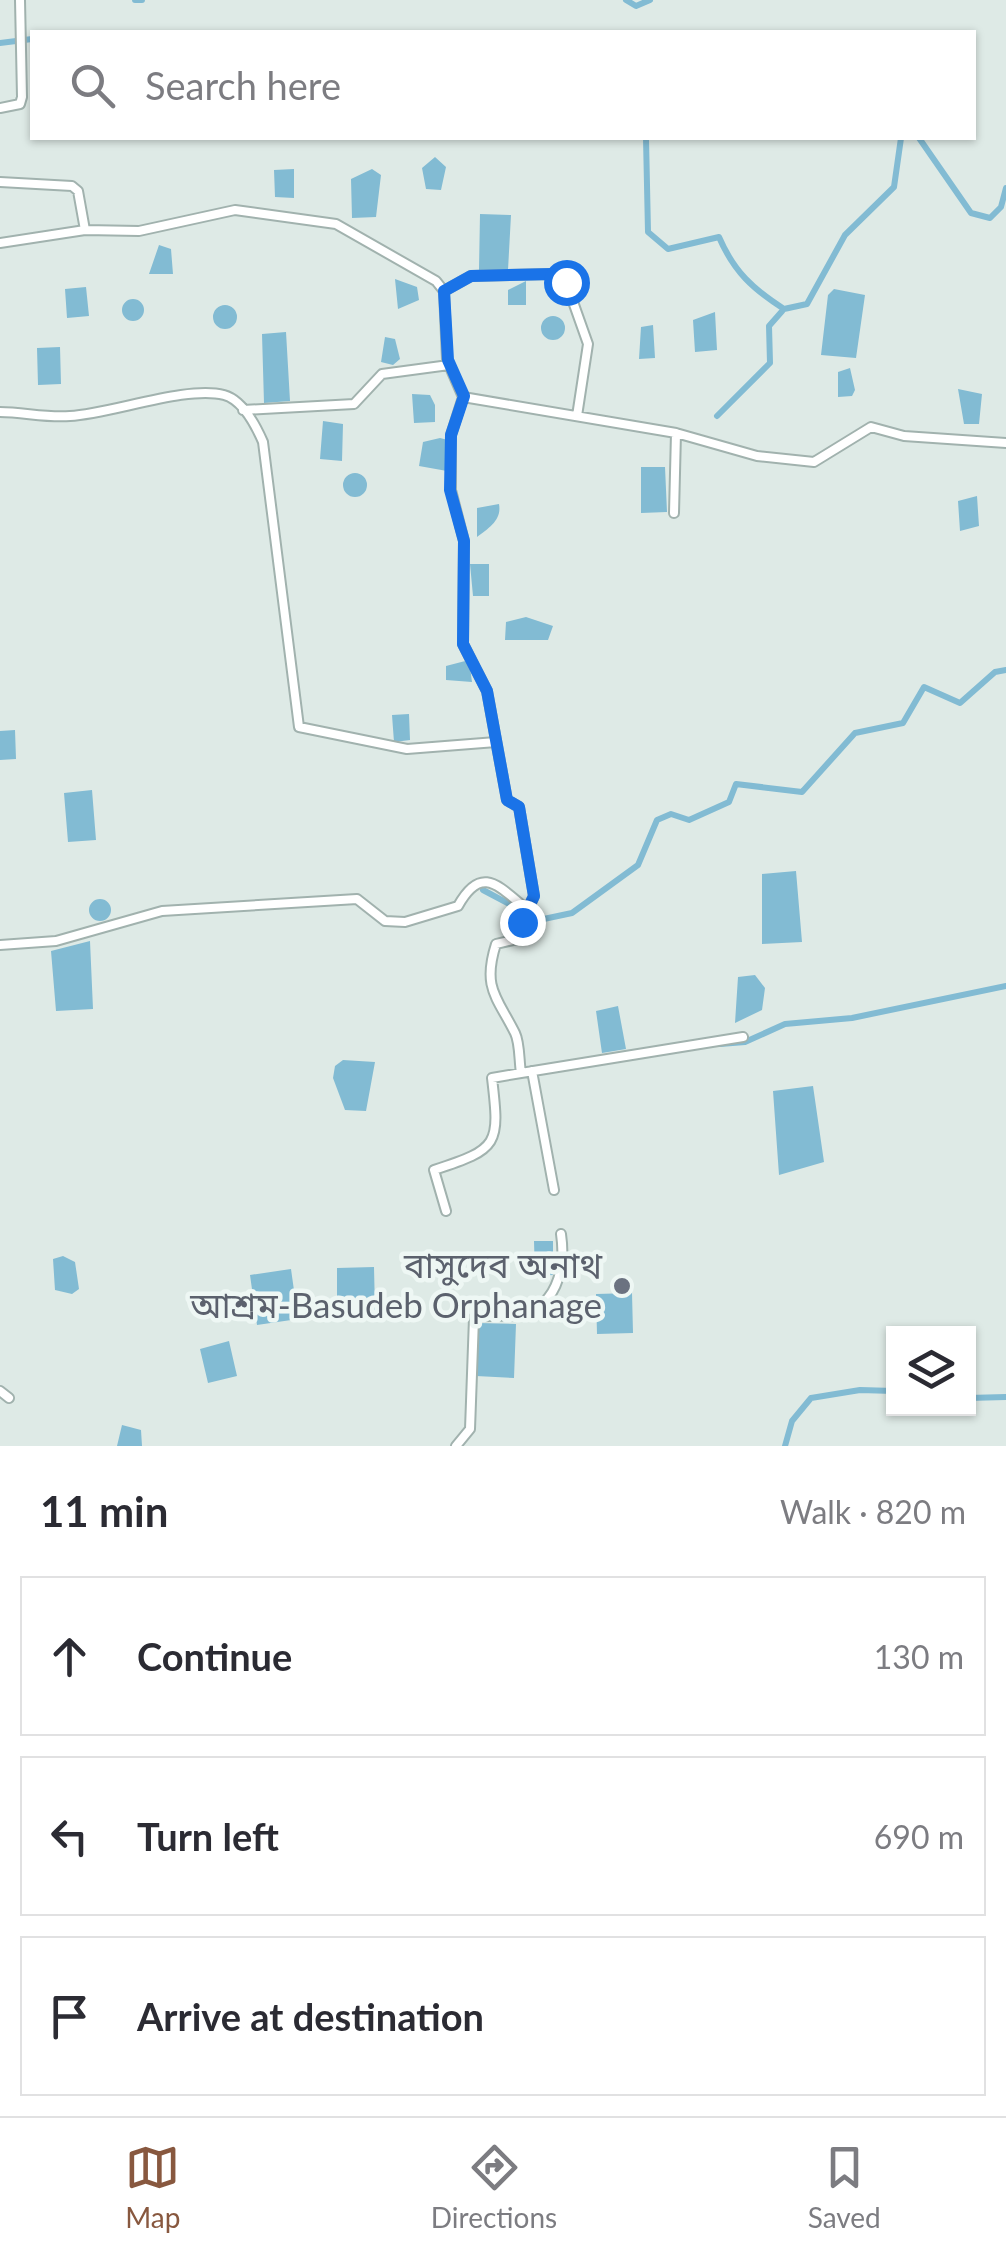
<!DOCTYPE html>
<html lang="en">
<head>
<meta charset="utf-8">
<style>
  body { margin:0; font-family:Lato,"Noto Sans Bengali",sans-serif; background:#f2f2f3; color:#2b2b33 }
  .controls { position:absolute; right:30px; bottom:30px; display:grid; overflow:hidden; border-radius:0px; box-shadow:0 2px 8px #0004 }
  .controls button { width:90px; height:90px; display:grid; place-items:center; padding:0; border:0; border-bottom:2px solid #e1e1e2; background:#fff; color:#2b2b33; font:50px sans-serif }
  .stop { position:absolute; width:30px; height:30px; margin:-22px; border:8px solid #1a73e8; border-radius:50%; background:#fff }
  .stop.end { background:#1a73e8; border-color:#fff; box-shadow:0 2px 10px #0008 }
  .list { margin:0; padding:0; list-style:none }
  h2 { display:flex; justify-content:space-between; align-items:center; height:130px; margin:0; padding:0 40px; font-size:42px }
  h2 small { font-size:32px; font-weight:400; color:#7c7c81 }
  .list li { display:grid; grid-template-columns:65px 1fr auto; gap:30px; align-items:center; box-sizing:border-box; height:160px; margin:0 20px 20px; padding:0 20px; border:2px solid #e1e1e2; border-radius:0px }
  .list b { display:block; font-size:38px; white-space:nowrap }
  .list em { font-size:32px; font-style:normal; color:#7c7c81 }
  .icon { flex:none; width:55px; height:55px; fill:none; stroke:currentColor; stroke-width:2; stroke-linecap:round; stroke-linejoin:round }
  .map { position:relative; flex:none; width:1006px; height:1446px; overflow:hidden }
  .search { position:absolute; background:#fff; box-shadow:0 2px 8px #0004; left:30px; right:30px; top:30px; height:110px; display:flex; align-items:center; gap:25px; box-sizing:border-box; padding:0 35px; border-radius:0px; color:#7c7c81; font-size:38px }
  .sheet { height:670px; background:#fff }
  nav { display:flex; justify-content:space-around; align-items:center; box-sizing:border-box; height:140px; border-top:2px solid #e1e1e2; background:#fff; font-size:28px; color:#7c7c81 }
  nav a { display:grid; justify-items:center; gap:5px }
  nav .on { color:#88583f }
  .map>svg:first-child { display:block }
</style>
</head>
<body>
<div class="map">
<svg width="1006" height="1446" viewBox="0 0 1006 1446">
  <rect width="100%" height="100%" fill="#deeae6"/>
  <path fill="#82bbd3" d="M 435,157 L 446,167 L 441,190 L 426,189 L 422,168 Z
    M 294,169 L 294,198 L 275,197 L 274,170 Z
    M 372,169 L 381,175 L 376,217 L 352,218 L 351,179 Z
    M 480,214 L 511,215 L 508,270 L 479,270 Z
    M 159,245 L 171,249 L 173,274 L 149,274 Z
    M 395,279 L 417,287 L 419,300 L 398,309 Z
    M 526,281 L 526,305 L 508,305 L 508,290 Z
    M 86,287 L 89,316 L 67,318 L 65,289 Z
    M 834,289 L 865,295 L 856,358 L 821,355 L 828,295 Z
    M122 310a11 11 0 1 1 22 0a11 11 0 1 1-22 0Z
    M213 317a12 12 0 1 1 24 0a12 12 0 1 1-24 0Z
    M 715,312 L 717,350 L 695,352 L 693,320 Z
    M541 328a12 12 0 1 1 24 0a12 12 0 1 1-24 0Z
    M 653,325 L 655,358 L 639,359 L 641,327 Z
    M 286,332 L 290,401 L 264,403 L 262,334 Z
    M 385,337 L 395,339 L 400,359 L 393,365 L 381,362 Z
    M 60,347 L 61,384 L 38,385 L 37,348 Z
    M 850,368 L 855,390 L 852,396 L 838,397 L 838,372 Z
    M 958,389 L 982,394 L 979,424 L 964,424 Z
    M 412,394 L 430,395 L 435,405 L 435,422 L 414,423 Z
    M 323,421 L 343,424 L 342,461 L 320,459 Z
    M 440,438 L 448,440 L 447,471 L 419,466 L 423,442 Z
    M 641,467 L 665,467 L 667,512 L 641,513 Z
    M343 485a12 12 0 1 1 24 0a12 12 0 1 1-24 0Z
    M 977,496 L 979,526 L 960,531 L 958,501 Z
    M 499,504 C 502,520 489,528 477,537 L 477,508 Z
    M 470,564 L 489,564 L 489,596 L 473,596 Z
    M 526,617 L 553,626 L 548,640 L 505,640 L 506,622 Z
    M 469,660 L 472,682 L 446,680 L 446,666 Z
    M 409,714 L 410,740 L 394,742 L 392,715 Z
    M 15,730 L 16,759 L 0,760 L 0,731 Z
    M 92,790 L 96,840 L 68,842 L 64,793 Z
    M 796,871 L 802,942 L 762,944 L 762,874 Z
    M89 910a11 11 0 1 1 22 0a11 11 0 1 1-22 0Z
    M 90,941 L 93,1009 L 56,1011 L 51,951 Z
    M 755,975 L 765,988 L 762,1010 L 735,1023 L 738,977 Z
    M 618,1006 L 626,1049 L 602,1053 L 596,1011 Z
    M 343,1060 L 375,1062 L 366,1111 L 345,1110 L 333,1078 L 335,1066 Z
    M 813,1086 L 824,1162 L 779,1175 L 773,1091 Z
    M 534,1241 L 553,1241 L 553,1275 L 535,1276 Z
    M 63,1256 L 75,1262 L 79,1289 L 72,1294 L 55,1290 L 53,1259 Z
    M 374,1267 L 375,1310 L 337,1311 L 337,1268 Z
    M 291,1269 L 298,1319 L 257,1325 L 250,1275 Z
    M 632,1293 L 633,1333 L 597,1334 L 596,1294 Z
    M 478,1323 L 516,1324 L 514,1378 L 476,1376 Z
    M 229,1341 L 237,1376 L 208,1383 L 200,1349 Z
    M 122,1425 L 141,1430 L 142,1446 L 117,1446 Z"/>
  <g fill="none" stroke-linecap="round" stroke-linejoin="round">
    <path stroke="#82bbd3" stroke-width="6" d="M 135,0 L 142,0
      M 626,0 L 636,6 L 650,0
      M 0,43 L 32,39
      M 646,138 L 648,232 L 668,249 L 719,237 C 734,272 753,289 784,309
      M 919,138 L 971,213 L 990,218 L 1001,207 L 1006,188
      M 717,416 L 770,363 L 769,326 L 784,309 L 807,304 L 845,235 L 894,187 L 901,138
      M 483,890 L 539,920 L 572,913 L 638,865 L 657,820 L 671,814 L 689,820 L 729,802 L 736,784 L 802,792 L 855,733 L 903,723 L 924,687 L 960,703 L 995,672 L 1006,670
      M 720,1044 L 745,1042 L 785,1024 L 852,1018 L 1006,986
      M 968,1398 L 1006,1397
      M 785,1446 L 792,1421 L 811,1398 L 860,1390 L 894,1391"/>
    <defs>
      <path id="minor" d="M 0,108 L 20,104 L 22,97 L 20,0
        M 0,182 L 72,186 L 78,191 L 85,230 L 139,231 L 235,210 L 336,224 L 436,281 L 444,291 L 447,360 L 463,397 L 676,433 L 757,456 L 814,462 L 871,427 L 904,436 L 1006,443
        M 0,243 L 85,230
        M 444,291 L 471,276 L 553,274 L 566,282 L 588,344 L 577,416
        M 243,410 L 354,404 L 382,374 L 449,365
        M 0,412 C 23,412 46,418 70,416 C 111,414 187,385 224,395 C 243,400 256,426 263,442 L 299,727 L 407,749 L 496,742
        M 674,513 L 676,433
        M 0,945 L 56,941 L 162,911 L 357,899 L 385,921 L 405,922 L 458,906 C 482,863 499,887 528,910
        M 532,1071 L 554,1190
        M 521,1073 L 743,1037
        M 446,1211 L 434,1170 C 499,1149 500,1145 492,1078 L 521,1073 C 519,1061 520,1043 515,1033 C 497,997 482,988 496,944 L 522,938 L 522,922 L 534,896 L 519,807 L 507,800 L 487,691 L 463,644 L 464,541 L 451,490 L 451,435 L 463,397
        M 0,1391 L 9,1398
        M 456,1446 L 470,1429 L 474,1318 C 487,1314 501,1317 514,1315 C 557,1311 566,1268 561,1234"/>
    </defs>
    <use href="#minor" stroke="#a1b2ae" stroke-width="12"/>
    <use href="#minor" stroke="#fff" stroke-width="8"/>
  </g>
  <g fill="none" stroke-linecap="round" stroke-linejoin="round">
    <path stroke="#1a73e8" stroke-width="12" d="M 522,922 L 534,896 L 519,807 L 507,800 L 487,691 L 463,644 L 464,541 L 450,490 L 451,435 L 464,396 L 448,360 L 444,291 L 471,276 L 553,274 L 566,282"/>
  </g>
  <circle fill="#6b7280" stroke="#eef7f4" stroke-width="4" cx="622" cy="1286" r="10"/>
  <g text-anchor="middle" stroke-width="9" stroke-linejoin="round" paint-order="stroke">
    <g font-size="35" fill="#5b616d" stroke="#eef7f4" text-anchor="end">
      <text x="602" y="1278">বাসুদেব অনাথ<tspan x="602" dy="40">আশ্রম-Basudeb Orphanage</tspan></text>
    </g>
  </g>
</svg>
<div class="controls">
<button><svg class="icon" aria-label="layers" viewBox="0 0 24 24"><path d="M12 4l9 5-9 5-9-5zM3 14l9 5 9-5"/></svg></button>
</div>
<div class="stop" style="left:566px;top:282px"></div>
<div class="stop end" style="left:522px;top:922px"></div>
<div class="search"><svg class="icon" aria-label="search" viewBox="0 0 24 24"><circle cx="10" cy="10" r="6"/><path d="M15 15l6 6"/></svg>Search here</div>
</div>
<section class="sheet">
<h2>11 min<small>Walk · 820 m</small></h2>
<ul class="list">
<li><svg class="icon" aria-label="ahead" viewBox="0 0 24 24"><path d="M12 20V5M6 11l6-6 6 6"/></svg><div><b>Continue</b></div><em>130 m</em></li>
<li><svg class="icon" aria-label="left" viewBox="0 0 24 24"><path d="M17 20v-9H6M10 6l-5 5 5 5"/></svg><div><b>Turn left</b></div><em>690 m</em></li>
<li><svg class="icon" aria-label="arrive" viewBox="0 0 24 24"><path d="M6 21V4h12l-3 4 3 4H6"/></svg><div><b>Arrive at destination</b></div></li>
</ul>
</section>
<nav>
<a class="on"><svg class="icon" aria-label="map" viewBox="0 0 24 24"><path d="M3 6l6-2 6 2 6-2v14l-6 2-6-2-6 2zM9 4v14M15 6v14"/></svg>Map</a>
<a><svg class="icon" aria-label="directions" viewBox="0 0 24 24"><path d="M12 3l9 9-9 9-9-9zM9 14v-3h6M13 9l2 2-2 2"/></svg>Directions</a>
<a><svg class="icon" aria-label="saved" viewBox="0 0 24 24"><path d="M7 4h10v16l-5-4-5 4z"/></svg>Saved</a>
</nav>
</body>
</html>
